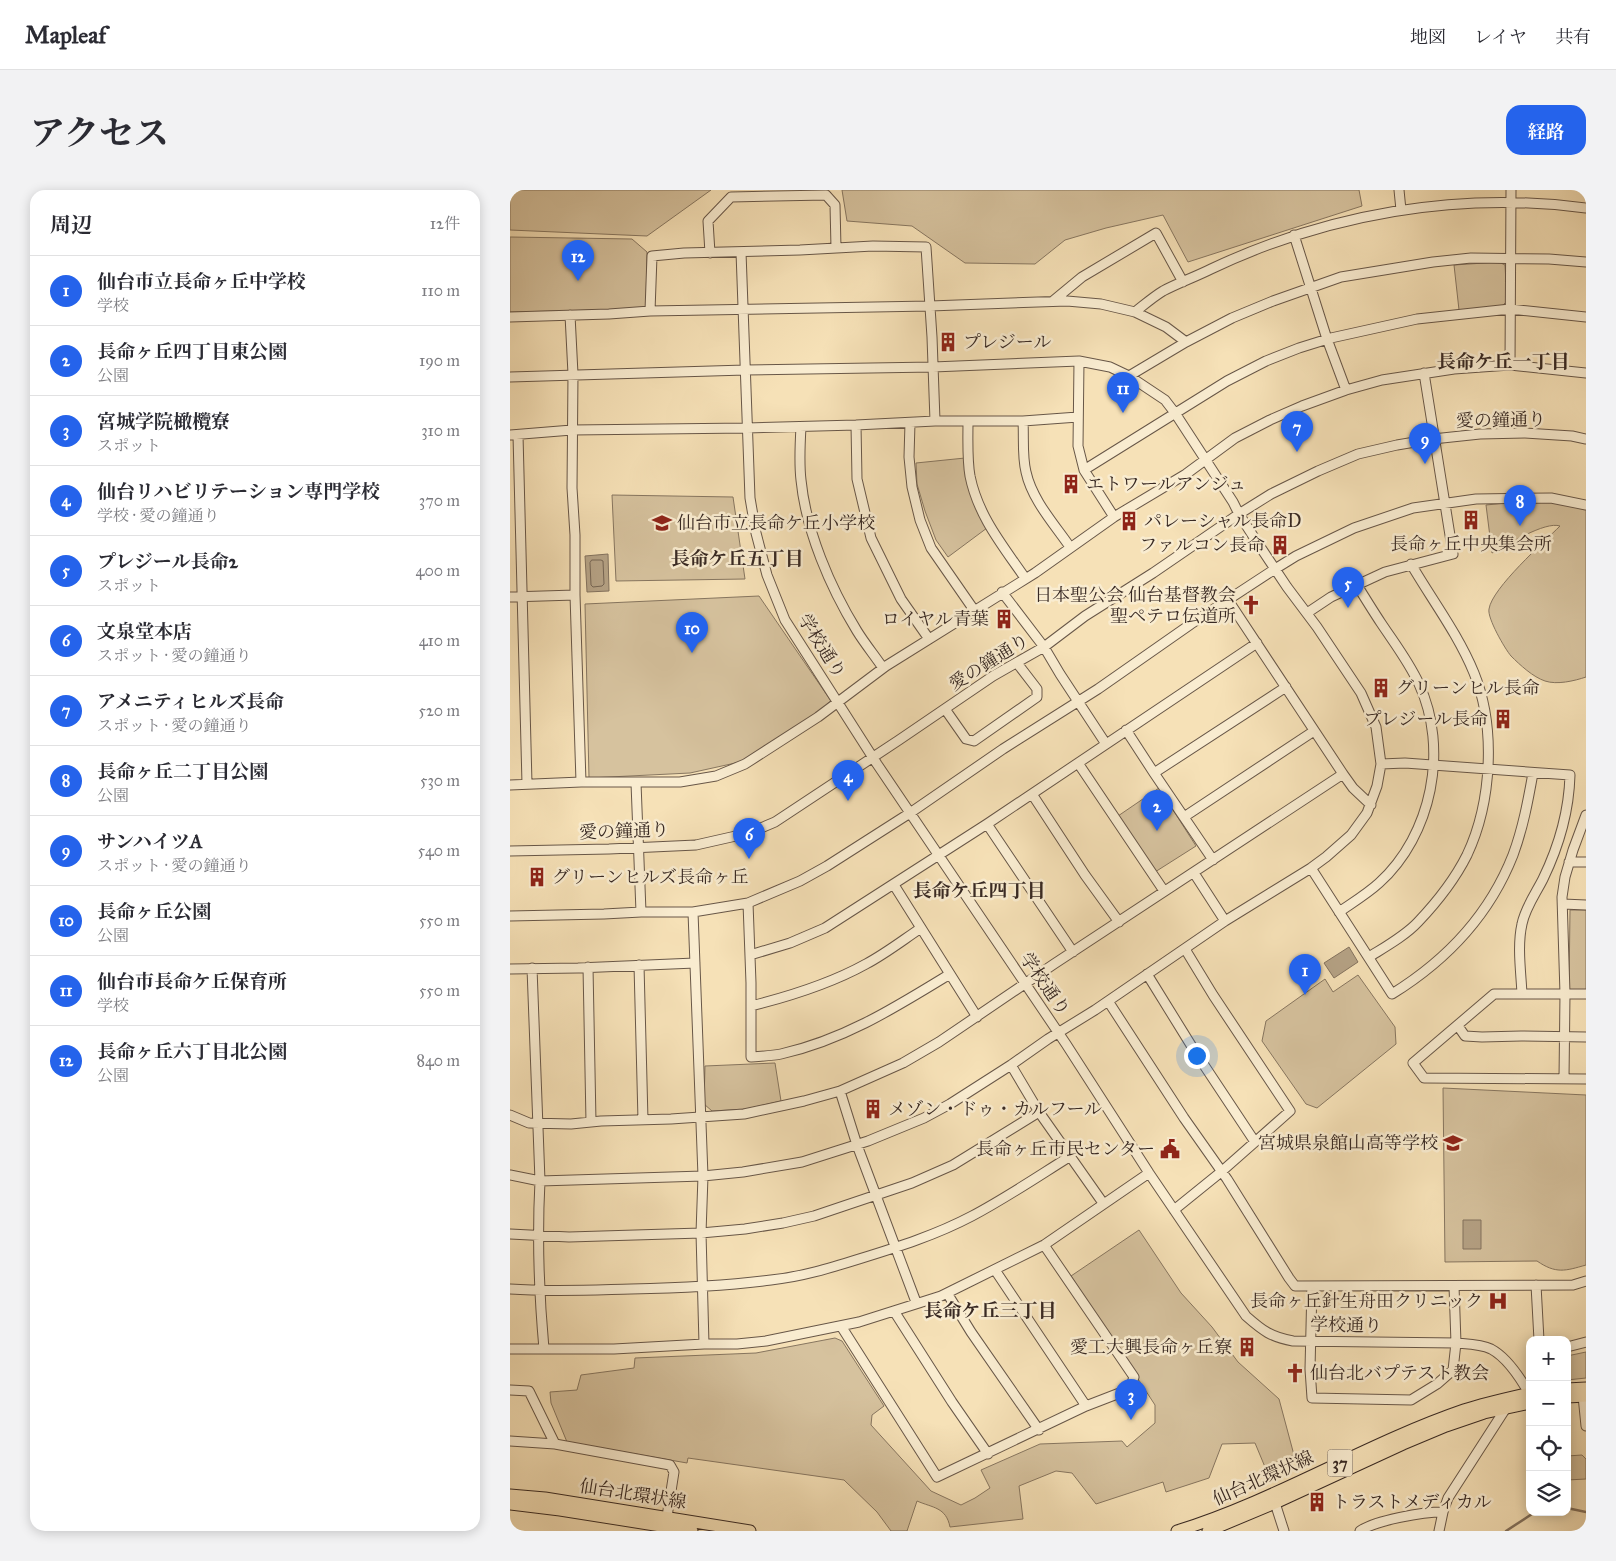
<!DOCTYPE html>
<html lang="ja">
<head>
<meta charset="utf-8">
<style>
  body { margin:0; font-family:"IM FELL Great Primer","Noto Serif JP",serif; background:#f2f2f3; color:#2b2b33 }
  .controls { position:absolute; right:15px; bottom:15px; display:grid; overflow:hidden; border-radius:10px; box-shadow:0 2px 12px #0003 }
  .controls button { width:45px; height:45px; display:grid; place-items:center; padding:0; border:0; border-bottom:1px solid #e1e1e2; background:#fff; color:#2b2b33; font:25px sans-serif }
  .you { position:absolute; left:686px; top:865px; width:18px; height:18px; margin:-12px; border:4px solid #fff; border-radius:50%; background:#1a73e8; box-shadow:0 0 0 8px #1a73e833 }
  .badge { display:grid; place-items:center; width:32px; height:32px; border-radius:50%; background:#2563eb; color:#fff; font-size:16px; font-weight:700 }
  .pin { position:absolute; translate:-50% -41px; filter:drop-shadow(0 1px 2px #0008) }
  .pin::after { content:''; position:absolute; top:26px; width:18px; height:15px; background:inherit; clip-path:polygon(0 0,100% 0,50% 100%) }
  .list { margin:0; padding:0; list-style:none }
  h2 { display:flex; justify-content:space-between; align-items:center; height:65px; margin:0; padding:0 20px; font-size:21px }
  h2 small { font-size:16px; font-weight:400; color:#7c7c81 }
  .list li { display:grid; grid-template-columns:32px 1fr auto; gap:15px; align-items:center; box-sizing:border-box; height:70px; padding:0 20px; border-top:1px solid #e1e1e2 }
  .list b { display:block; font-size:19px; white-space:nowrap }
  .list p { margin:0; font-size:16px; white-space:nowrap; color:#7c7c81 }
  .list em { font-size:16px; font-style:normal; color:#7c7c81 }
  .icon { flex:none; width:28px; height:28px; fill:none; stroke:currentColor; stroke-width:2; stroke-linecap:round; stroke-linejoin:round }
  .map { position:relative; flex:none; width:1076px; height:1341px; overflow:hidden; border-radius:15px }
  header { display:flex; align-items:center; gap:30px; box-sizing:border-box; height:70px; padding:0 25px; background:#fff; border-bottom:1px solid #e1e1e2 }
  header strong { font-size:24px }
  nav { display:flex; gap:28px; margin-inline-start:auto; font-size:18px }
  .intro { display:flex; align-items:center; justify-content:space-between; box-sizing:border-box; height:120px; padding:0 30px }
  h1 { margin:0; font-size:35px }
  .button { padding:12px 22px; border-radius:15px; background:#2563eb; color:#fff; font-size:18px; font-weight:700 }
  main { display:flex; gap:30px; padding:0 30px }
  aside { flex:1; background:#fff; border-radius:15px; box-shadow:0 2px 12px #0003 }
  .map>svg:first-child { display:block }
</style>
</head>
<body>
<header>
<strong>Mapleaf</strong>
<nav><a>地図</a><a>レイヤ</a><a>共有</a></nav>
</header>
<div class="intro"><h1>アクセス</h1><a class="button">経路</a></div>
<main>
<aside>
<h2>周辺<small>12件</small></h2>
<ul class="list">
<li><span class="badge">1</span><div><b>仙台市立長命ヶ丘中学校</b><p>学校</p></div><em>110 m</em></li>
<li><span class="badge">2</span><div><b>長命ヶ丘四丁目東公園</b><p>公園</p></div><em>190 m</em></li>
<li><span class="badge">3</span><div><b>宮城学院橄欖寮</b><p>スポット</p></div><em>310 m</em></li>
<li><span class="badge">4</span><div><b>仙台リハビリテーション専門学校</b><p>学校 · 愛の鐘通り</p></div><em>370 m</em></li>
<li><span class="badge">5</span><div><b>プレジール長命2</b><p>スポット</p></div><em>400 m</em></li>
<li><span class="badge">6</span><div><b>文泉堂本店</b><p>スポット · 愛の鐘通り</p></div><em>410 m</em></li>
<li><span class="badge">7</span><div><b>アメニティヒルズ長命</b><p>スポット · 愛の鐘通り</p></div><em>520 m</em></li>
<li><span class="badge">8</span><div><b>長命ヶ丘二丁目公園</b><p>公園</p></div><em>530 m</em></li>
<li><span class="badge">9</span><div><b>サンハイツA</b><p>スポット · 愛の鐘通り</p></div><em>540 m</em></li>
<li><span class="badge">10</span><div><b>長命ヶ丘公園</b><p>公園</p></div><em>550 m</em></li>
<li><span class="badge">11</span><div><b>仙台市長命ケ丘保育所</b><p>学校</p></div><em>550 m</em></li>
<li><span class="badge">12</span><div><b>長命ヶ丘六丁目北公園</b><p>公園</p></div><em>840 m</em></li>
</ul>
</aside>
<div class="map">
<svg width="1076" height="1341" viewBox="0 0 1076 1341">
  <rect width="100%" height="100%" fill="#f6e1b7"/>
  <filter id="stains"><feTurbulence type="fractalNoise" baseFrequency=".004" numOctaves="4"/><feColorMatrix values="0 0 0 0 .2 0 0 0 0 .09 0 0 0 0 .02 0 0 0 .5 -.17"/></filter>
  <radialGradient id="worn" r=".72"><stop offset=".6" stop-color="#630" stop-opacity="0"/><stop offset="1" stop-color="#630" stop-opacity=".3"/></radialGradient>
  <path fill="#d6c29e" stroke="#877660" d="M 0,0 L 201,0 L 137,46 L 0,40 Z
    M 332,0 L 849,0 L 852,16 L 678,72 L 653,25 L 596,38 L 555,50 L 525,74 L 455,73 L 402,36 L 337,31 Z
    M 0,47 L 122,49 L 137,62 L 136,119 L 0,122 Z
    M 989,72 L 995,75 L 997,111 L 991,117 L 949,120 L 944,75 Z
    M 455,268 L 477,338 L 438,367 L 426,350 L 415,321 L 407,294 L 406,273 Z
    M 102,305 L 223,307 L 235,389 L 106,391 Z
    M 1016,311 L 1041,312 L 1076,319 L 1076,487 C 1064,491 1047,495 1035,491 C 1023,487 1010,475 1001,466 C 995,459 977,428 979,419 C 982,398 1034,352 1050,336 C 1035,331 997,355 982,363 L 976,315 Z
    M 249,406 L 321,511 L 317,514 L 318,516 L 230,572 L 180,583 L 79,588 L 75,414 Z
    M 649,598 L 686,656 L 645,682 L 608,626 Z
    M 1060,720 L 1076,720 L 1076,800 L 1059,800 Z
    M 848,785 L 885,837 L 886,854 L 807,918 L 796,914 L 752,851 L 756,831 L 815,789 L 823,802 Z
    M 265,873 L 271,911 L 236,919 L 202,921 L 194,914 L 195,876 Z
    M 933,898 L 1076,905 L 1076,1075 C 1055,1081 1046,1084 1027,1071 L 935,1072 Z
    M 629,1040 L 671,1103 L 702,1137 L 728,1172 L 769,1209 L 784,1265 L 755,1277 L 745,1253 L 712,1254 L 699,1288 L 656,1302 L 653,1292 L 586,1314 L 562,1283 L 546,1281 L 509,1296 L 513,1329 L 440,1337 C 436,1317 423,1318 407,1311 L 397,1341 L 381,1341 L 367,1322 L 334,1290 L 178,1268 L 177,1273 L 57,1252 L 41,1213 L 40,1202 L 67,1200 L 71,1185 L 124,1178 L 125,1168 L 246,1163 L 325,1148 L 332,1151 L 374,1216 L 362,1225 L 361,1235 L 421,1301 L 451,1315 L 465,1308 L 480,1298 L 471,1280 L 530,1254 L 612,1251 L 617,1257 L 645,1233 L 645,1215 L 561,1086 Z
    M 1076,1162 L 1076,1188 L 1057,1190 L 1057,1166 Z
    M 1072,1265 L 1076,1269 L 1076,1289 L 1057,1290 L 1057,1266 Z"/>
  <path fill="#b5a285" stroke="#83725e" d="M 98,364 L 99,401 L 77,402 L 75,366 Z
    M 839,757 L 848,772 L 824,788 L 814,773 Z
    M 953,1030 L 971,1030 L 971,1059 L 953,1059 Z"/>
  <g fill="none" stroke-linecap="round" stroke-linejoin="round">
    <path stroke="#766654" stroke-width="1" d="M 82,370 L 91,370 L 93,371 L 94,394 L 92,396 L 83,397 L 81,395 L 80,373 Z"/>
    <path stroke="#83725e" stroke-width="2.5" d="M 1057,1318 L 1076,1322
      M 996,1341 L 1025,1322"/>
    <defs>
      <path id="minor" d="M 889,0 L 891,20
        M 784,45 L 817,149 L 836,200
        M 231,62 L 240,308 L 246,343 L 257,385 L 275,430 L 367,574 L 556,854 L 639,983 L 736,1126 C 753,1141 761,1147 783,1151 L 946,1153 C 957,1154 971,1154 981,1159 C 998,1168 1011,1189 1020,1205
        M 200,63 L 198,31 L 221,7 L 316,5 L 325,15 L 326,58
        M 543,111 L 572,87 L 646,43 L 673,92
        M 140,121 L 142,66 L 174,63 L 290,60 L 363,56 L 416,57 L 422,147 L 425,231
        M 625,122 C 634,115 643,107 653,101 C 668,93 685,87 701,79 C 817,24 948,1 1076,18
        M 60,125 L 63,184 L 62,298 L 65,345 L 65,405 L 71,592
        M 0,127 L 99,124 L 140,121 L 420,116 L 557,111 L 591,114 L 625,122 L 656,137 L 676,152
        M 569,171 L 568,256 L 574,280 L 604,327
        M 1000,175 L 1001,0
        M 619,186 L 676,152 L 722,128 L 763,111 L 831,87 L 923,72 L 961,68 L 1039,69 L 1076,72
        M 0,187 L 235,180 L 423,177 L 569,171 L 600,177 L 619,186 L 655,210 L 665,223 L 723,312 L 729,324 L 745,349 L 777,397 L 807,437 L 851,503 L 866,537 L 871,574 L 867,596 L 857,623 L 841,645 L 816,667 L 801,678 L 715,731 L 585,820 L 538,849 L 501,875 L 440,914 L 414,928 L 358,951 L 292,972 L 233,982 L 193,986 L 30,991 L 0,985
        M 513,231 C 514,248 512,266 516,282 C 522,310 545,335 560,357
        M 458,232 C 458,249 457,269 460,286 C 468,326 493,356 515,388
        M 400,233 L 399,267 L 402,297 L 410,330 L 421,358 L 464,420
        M 346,235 L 347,289 L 361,348 L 391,409 L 419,449
        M 291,237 C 290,254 289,273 291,290 C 296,341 320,397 347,441 C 355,454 365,466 373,478
        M 0,245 L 62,240 L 237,238 L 346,235 L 425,231 L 513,231 L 568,227
        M 8,245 L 17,594
        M 574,280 L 717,191 L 756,171 L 789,158 L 821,148 L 907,129 L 1000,119 L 1076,127
        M 492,402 L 534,457 L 550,484 L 596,554
        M 0,407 L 65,405
        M 718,410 L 833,584 L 843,598 L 861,615
        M 797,423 L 821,407 L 875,382 L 943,364 L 914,183
        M 435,519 L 456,549 L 464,551 L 527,507 L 527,499 L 507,473
        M 616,540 L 644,583 L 703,670
        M 568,573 L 654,701
        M 871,574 L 895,573 L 1060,585 C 1059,622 1049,656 1033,689 C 1026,703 1015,718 1012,734 C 1007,756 1011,782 1012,804
        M 644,583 L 776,497
        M 126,593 L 131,722
        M 0,595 L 71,592 L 170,592 L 206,586 L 235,574 L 308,527 L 376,476 L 525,383 L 604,327 L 676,284 L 725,248 L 760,230 L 792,216 L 836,200 L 872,190 L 944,179 L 1000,175 L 1076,183
        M 522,604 L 575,685 L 609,732
        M 674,627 L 804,541
        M 477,634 L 563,762
        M 0,661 L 99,659 L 186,655 L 239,643 L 265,632 L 389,550 L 483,486 L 534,457 L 575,426 L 643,383 L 729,324 L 761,304 L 808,281 L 848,264 L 887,255 L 923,249 L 970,244 L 1015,243 L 1062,246 L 1076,249
        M 1059,672 L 1076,672
        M 801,678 L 882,804 C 937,770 979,726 1003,665 C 1013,638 1018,611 1023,583
        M 684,683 L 715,731
        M 384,695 L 467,827
        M 238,713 L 241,793 L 241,867 C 251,866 262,866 271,864 C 334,850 386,817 440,784
        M 1053,714 L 1076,715
        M 183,722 L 193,986 L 191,1043 L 194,1154
        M 829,722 C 842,713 857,704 869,693 C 922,645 939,559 909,494 C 899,472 885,454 871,433 C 863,421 855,408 847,395
        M 0,726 L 94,724 L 131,722 L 183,722 L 238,713 L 290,691 L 317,676 L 400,623 L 493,559 L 588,499 L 681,434 L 765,379 L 786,366 L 844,338 L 903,318 L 966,309 L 1041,308 L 1076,315
        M 240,765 L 280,753 L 315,738 L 477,634 L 747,453
        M 859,767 C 875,757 895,746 908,732 C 927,712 945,689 957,665 C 982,612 986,537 964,483 C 948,444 922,410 901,374
        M 129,775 L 133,930
        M 78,777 L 81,932
        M 22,778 L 30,991 C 27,1047 29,1104 34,1159
        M 0,779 L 68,778 L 185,773
        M 637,784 L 684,860 L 745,952
        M 1076,804 L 984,804 L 903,873 L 914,888 L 1076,889
        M 598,811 L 674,928 L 717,989 L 779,1088 L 785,1096 L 1063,1095 L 1076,1091
        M 241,816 C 281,806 320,794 356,774 C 375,764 393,750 411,738
        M 948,836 L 955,846 L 972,847 L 1011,846 L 1076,847
        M 501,875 L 529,922 L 593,1013
        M 1054,889 L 1055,804 L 1052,707 L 1055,687 L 1063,660 L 1076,625
        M 330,901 L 347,955 L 406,1112
        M 0,925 L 19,933 L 61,934 L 91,931 L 161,929 L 234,924 L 294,911 L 330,901 L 393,873 L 429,852 L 544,774 L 833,584
        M 664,1020 L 711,982 L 780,921 L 703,805 L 675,759
        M 0,1044 L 59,1047 L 191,1043 L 235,1039 L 273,1033 L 304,1026 L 402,993 L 443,975 L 529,922
        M 485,1080 L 576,1216
        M 1026,1095 L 1029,1150
        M 802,1096 L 800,1179 L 802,1208 L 901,1210 L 927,1194 L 943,1180 L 946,1153 L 944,1096
        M 0,1099 C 40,1102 81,1100 121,1099 C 168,1098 215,1096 261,1090 C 291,1087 320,1078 349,1069 C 388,1057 426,1045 462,1026 C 496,1008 527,987 559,967
        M 437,1103 L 461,1142 L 529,1240
        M 384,1121 L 442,1212 L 478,1264
        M 331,1136 L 427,1287 L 576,1216 L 620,1199 L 624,1187 L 534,1055
        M 1057,1157 L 1076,1152
        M 0,1159 L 104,1159 L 194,1154 L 227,1154 L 256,1151 L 349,1132 L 431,1106 L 534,1055 L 639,983
        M 0,1200 L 19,1201 L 45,1254
        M 1073,1206 L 1076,1236
        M 0,1251 L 45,1254 L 160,1275 L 164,1282 L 156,1333
        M 765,1313 L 774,1341
        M 850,1341 C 866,1330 913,1322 933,1322
        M 929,1341 L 933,1322 L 938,1308 L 996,1218 L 995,1215"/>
      <path id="major" d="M 1057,1199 L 1076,1198
        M 1057,1207 L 1076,1206
        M 0,1305 L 35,1308 L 240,1341
        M 0,1314 L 50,1320 L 182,1341
        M 667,1341 C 767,1310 855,1254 954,1220 C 975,1213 998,1208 1020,1203
        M 698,1341 L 765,1313 L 893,1254 L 936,1236 L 974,1223 L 1020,1213"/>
    </defs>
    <use href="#minor" stroke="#685748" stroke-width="11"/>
    <use href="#major" stroke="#382923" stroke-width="13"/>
    <use href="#minor" stroke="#f9ecd0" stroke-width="9"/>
    <use href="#major" stroke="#f6e1b7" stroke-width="11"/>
  </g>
  <defs>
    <symbol id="building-bare" viewBox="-9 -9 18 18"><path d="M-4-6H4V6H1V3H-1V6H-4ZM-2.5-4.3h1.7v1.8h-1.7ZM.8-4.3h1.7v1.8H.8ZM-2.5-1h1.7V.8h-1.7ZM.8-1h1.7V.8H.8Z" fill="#8f2418" stroke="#f9ecd0" stroke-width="2.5" paint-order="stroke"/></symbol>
    <symbol id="school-bare" viewBox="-9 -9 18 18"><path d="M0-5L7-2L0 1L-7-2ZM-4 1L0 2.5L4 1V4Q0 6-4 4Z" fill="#8f2418" stroke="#f9ecd0" stroke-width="2.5" paint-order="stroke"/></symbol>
    <symbol id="church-bare" viewBox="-9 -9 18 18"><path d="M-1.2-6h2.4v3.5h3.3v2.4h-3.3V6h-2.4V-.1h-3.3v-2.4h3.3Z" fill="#8f2418" stroke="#f9ecd0" stroke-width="2.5" paint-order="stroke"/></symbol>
    <symbol id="civic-bare" viewBox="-9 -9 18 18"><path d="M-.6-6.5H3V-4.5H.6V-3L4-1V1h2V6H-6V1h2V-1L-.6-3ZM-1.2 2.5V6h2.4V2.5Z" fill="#8f2418" stroke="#f9ecd0" stroke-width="2.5" paint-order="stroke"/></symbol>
    <symbol id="hospital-bare" viewBox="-9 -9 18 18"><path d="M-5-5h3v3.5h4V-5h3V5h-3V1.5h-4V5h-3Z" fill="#8f2418" stroke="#f9ecd0" stroke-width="2.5" paint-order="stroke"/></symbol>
  </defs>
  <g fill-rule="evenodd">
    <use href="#building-bare" x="424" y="138" width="28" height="28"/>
    <use href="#building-bare" x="547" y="280" width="28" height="28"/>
    <use href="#building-bare" x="947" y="316" width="28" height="28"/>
    <use href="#building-bare" x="605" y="317" width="28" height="28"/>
    <use href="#school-bare" x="138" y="319" width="28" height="28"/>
    <use href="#building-bare" x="756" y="341" width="28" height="28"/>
    <use href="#church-bare" x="727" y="401" width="28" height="28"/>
    <use href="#building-bare" x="480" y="415" width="28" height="28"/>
    <use href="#building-bare" x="857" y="484" width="28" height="28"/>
    <use href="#building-bare" x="979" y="515" width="28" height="28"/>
    <use href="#building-bare" x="13" y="673" width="28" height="28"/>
    <use href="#building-bare" x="349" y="905" width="28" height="28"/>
    <use href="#school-bare" x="929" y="939" width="28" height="28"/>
    <use href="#civic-bare" x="646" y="945" width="28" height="28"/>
    <use href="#hospital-bare" x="974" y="1097" width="28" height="28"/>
    <use href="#building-bare" x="723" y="1143" width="28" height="28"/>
    <use href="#church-bare" x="771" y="1169" width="28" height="28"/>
    <use href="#building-bare" x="793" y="1298" width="28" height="28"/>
  </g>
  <g text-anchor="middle" stroke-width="5" stroke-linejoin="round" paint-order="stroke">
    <rect fill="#f9ecd0" stroke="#726457" stroke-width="1" x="817.5" y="1259.5" width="25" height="27" rx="4"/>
    <g font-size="16" font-weight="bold" fill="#382923">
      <text x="830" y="1279">37</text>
    </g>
    <g font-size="18" fill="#382923" stroke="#f9ecd0" text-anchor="start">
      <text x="453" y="158">プレジール</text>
      <text x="576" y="300">エトワールアンジュ</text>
      <text x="634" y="337">パレーシャル長命D</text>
      <text x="167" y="339">仙台市立長命ケ丘小学校</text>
      <text x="961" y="360" text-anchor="middle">長命ヶ丘中央集会所</text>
      <text x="755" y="361" text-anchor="end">ファルコン長命</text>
      <text x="726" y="411" text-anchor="end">日本聖公会 仙台基督教会<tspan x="726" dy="21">聖ペテロ伝道所</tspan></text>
      <text x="479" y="435" text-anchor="end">ロイヤル青葉</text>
      <text x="886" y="504">グリーンヒル長命</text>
      <text x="978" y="535" text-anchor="end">プレジール長命</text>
      <text x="42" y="693">グリーンヒルズ長命ヶ丘</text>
      <text x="378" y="925">メゾン・ドゥ・カルフール</text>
      <text x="928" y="959" text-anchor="end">宮城県泉館山高等学校</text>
      <text x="645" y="965" text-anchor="end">長命ヶ丘市民センター</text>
      <text x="973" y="1117" text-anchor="end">長命ヶ丘針生舟田クリニック</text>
      <text x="722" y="1163" text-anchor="end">愛工大興長命ヶ丘寮</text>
      <text x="800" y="1189">仙台北バプテスト教会</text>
      <text x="822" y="1318">トラストメディカル</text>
    </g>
    <g font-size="18" fill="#382923" stroke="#f9ecd0">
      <text transform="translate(991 230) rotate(-1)" y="6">愛の鐘通り</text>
      <text transform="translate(312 456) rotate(58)" y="6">学校通り</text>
      <text transform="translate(479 472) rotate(-32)" y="6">愛の鐘通り</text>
      <text transform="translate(114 641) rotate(-2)" y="6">愛の鐘通り</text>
      <text transform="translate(535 794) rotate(55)" y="6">学校通り</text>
      <text transform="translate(836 1135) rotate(1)" y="6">学校通り</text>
      <text transform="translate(753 1288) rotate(-24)" y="6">仙台北環状線</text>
      <text transform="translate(123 1304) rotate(9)" y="6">仙台北環状線</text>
    </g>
    <g font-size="19" font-weight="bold" fill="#382923" stroke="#f9ecd0">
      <text x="993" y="178">長命ケ丘一丁目</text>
      <text x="227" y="375">長命ケ丘五丁目</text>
      <text x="469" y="707">長命ケ丘四丁目</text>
      <text x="480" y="1127">長命ケ丘三丁目</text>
    </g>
  </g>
  <rect width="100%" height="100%" filter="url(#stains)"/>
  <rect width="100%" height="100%" fill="url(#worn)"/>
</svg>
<div class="controls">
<button>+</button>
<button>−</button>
<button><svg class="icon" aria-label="locate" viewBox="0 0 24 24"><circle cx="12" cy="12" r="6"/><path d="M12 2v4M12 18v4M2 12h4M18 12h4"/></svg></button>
<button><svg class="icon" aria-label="layers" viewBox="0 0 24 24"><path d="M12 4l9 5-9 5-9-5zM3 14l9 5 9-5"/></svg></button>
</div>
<div class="you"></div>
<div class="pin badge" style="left:795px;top:805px">1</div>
<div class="pin badge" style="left:647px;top:641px">2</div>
<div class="pin badge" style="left:621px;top:1230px">3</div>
<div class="pin badge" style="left:338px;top:611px">4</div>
<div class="pin badge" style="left:838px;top:418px">5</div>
<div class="pin badge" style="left:239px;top:669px">6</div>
<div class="pin badge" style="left:787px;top:262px">7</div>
<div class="pin badge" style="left:1010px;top:336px">8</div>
<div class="pin badge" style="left:915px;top:274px">9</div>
<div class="pin badge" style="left:182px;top:463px">10</div>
<div class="pin badge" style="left:613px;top:223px">11</div>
<div class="pin badge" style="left:68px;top:91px">12</div>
</div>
</main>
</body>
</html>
